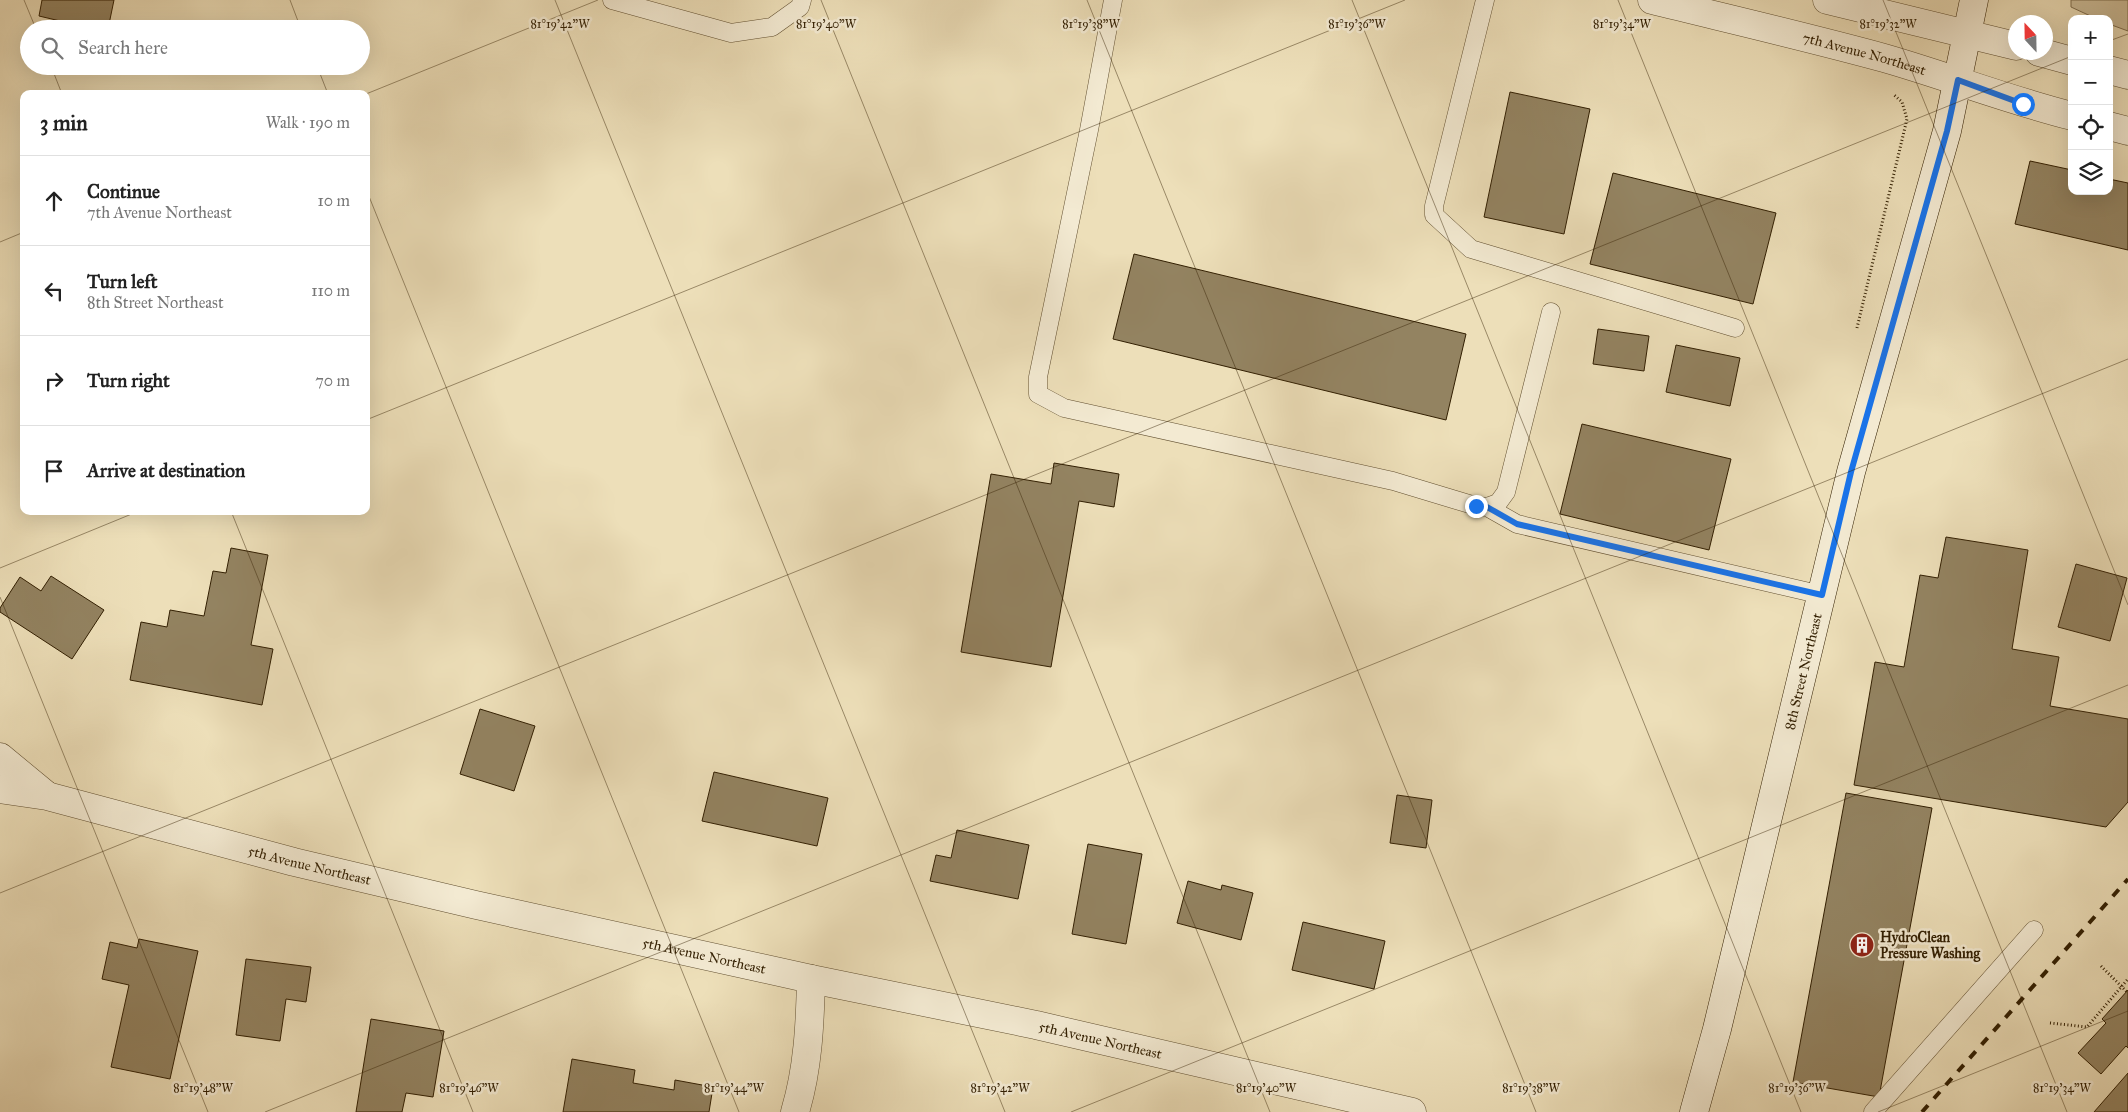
<!DOCTYPE html>
<html lang="en">
<head>
<meta charset="utf-8">
<style>
  body { margin:0; font-family:"IM FELL Great Primer",serif; background:#f6f6f6; color:#222 }
  .controls { position:absolute; right:15px; top:15px; display:grid; overflow:hidden; border-radius:10px; box-shadow:0 5px 20px #0002 }
  .controls button { width:45px; height:45px; display:grid; place-items:center; padding:0; border:0; border-bottom:1px solid #e0e0e0; background:#fff; color:#222; font:25px sans-serif }
  .compass { position:absolute; left:2008px; top:15px; width:45px; height:45px; border-radius:50%; background:#fff; box-shadow:0 5px 20px #0002; rotate:338deg }
  .stop { position:absolute; width:15px; height:15px; margin:-11px; border:4px solid #1a73e8; border-radius:50%; background:#fff }
  .stop.end { background:#1a73e8; border-color:#fff; box-shadow:0 1px 5px #0008 }
  .list { margin:0; padding:0; list-style:none }
  h2 { display:flex; justify-content:space-between; align-items:center; height:65px; margin:0; padding:0 20px; font-size:21px }
  h2 small { font-size:16px; font-weight:400; color:#767676 }
  .list li { display:grid; grid-template-columns:32px 1fr auto; gap:15px; align-items:center; box-sizing:border-box; height:90px; padding:0 20px; border-top:1px solid #e0e0e0 }
  .list b { display:block; font-size:19px; white-space:nowrap }
  .list p { margin:0; font-size:16px; white-space:nowrap; color:#767676 }
  .list em { font-size:16px; font-style:normal; color:#767676 }
  .icon { flex:none; width:28px; height:28px; fill:none; stroke:currentColor; stroke-width:2; stroke-linecap:round; stroke-linejoin:round }
  .map { position:relative; flex:none; width:2128px; height:1112px; overflow:hidden }
  .search { position:absolute; background:#fff; box-shadow:0 5px 20px #0002; left:20px; top:20px; width:350px; height:55px; display:flex; align-items:center; gap:12px; box-sizing:border-box; padding:0 18px; border-radius:28px; color:#767676; font-size:19px }
  .panel { position:absolute; background:#fff; box-shadow:0 5px 20px #0002; left:20px; top:90px; width:350px; height:425px; border-radius:10px }
  .map>svg:first-child { display:block }
</style>
</head>
<body>
<div class="map">
<svg width="2128" height="1112" viewBox="0 0 2128 1112">
  <rect width="100%" height="100%" fill="#eddfb9"/>
  <filter id="stains"><feTurbulence type="fractalNoise" baseFrequency=".004" numOctaves="4"/><feColorMatrix values="0 0 0 0 .2 0 0 0 0 .09 0 0 0 0 .02 0 0 0 .5 -.17"/></filter>
  <radialGradient id="worn" r=".72"><stop offset=".6" stop-color="#630" stop-opacity="0"/><stop offset="1" stop-color="#630" stop-opacity=".3"/></radialGradient>
  <path fill="#cdbe9a" stroke="#806e4e" d="M 2071,0 L 2128,0 L 2128,31 L 2109,24 L 2109,19 L 2097,19 L 2071,7 Z"/>
  <path fill="#938361" stroke="#321f02" d="M 42,0 L 114,0 L 108,29 L 94,29 L 39,16 Z
    M 1510,92 L 1590,109 L 1564,234 L 1484,217 Z
    M 2030,161 L 2072,170 L 2072,191 L 2109,191 L 2109,179 L 2128,183 L 2128,250 L 2015,224 Z
    M 1613,173 L 1776,213 L 1753,304 L 1590,264 Z
    M 1134,254 L 1466,334 L 1446,420 L 1113,339 Z
    M 1598,329 L 1649,336 L 1644,371 L 1593,364 Z
    M 1676,345 L 1740,358 L 1730,406 L 1666,392 Z
    M 1582,424 L 1731,459 L 1709,550 L 1560,514 Z
    M 1054,463 L 1119,474 L 1114,507 L 1079,501 L 1051,667 L 961,652 L 991,474 L 1051,484 Z
    M 1946,537 L 2028,550 L 2012,649 L 2059,657 L 2050,706 L 2128,719 L 2128,802 L 2106,827 L 1854,785 L 1875,662 L 1904,667 L 1920,575 L 1938,578 Z
    M 231,548 L 268,555 L 251,645 L 273,649 L 262,705 L 130,680 L 141,622 L 167,627 L 170,610 L 204,616 L 213,571 L 226,573 Z
    M 2076,564 L 2127,578 L 2110,641 L 2058,627 Z
    M 51,576 L 104,610 L 72,659 L 0,612 L 0,608 L 20,577 L 41,591 Z
    M 480,709 L 535,726 L 514,791 L 460,774 Z
    M 714,772 L 828,798 L 817,846 L 702,821 Z
    M 1846,793 L 1932,808 L 1879,1097 L 1793,1082 Z
    M 1397,795 L 1432,800 L 1426,848 L 1390,843 Z
    M 957,830 L 1029,845 L 1018,899 L 930,881 L 936,855 L 951,858 Z
    M 1088,844 L 1142,854 L 1126,944 L 1072,934 Z
    M 1188,881 L 1221,890 L 1222,885 L 1253,893 L 1241,940 L 1177,923 Z
    M 1303,922 L 1385,941 L 1374,989 L 1292,970 Z
    M 139,939 L 198,951 L 170,1079 L 111,1067 L 129,985 L 102,979 L 110,942 L 137,948 Z
    M 246,959 L 311,967 L 306,1002 L 286,999 L 280,1041 L 236,1035 Z
    M 2128,990 L 2128,1048 L 2126,1046 L 2101,1074 L 2078,1053 L 2106,1023 L 2102,1019 Z
    M 371,1019 L 444,1031 L 433,1097 L 406,1093 L 402,1112 L 356,1112 Z
    M 572,1059 L 635,1070 L 633,1083 L 674,1090 L 675,1080 L 713,1087 L 709,1112 L 563,1112 Z
    M 2128,1073 L 2128,1112 L 2094,1112 Z"/>
  <g fill="none" stroke-linecap="round" stroke-linejoin="round">
    <defs>
      <path id="service" d="M 612,0 L 731,33 L 772,27 L 800,7 L 802,0
        M 1113,0 L 1089,130 L 1038,377 L 1038,394 L 1064,408 L 1393,481 L 1476,506 L 1487,507 L 1498,503 L 1506,492 L 1551,312
        M 1485,0 L 1434,206 L 1434,215 L 1471,249 L 1735,328
        M 1487,507 L 1517,524 L 1822,595
        M 1873,1112 L 2034,930"/>
      <g id="minor">
        <path id="s1" d="M 1652,0 C 1729,19 1807,37 1884,58 C 1947,76 2008,100 2072,116"/>
        <path d="M 1827,0 L 2016,46"/>
        <path d="M 2039,52 L 2072,61"/>
        <path d="M 2109,70 L 2128,75"/>
        <path d="M 2109,126 L 2128,131"/>
        <path d="M 0,757 L 46,795"/>
        <path id="s2" d="M 0,789 L 47,796 L 294,862 L 476,905 L 811,979 L 1036,1025 L 1412,1112"/>
        <path d="M 795,1112 C 808,1069 810,1024 811,979"/>
      </g>
      <g id="secondary">
        <path id="s3" d="M 1694,1112 L 1717,1029 L 1851,472 L 1947,131 L 1974,0"/>
      </g>
    </defs>
    <use href="#service" stroke="#614f30" stroke-width="19"/>
    <use href="#minor" stroke="#614f30" stroke-width="29"/>
    <use href="#secondary" stroke="#321f02" stroke-width="29"/>
    <path stroke="#321f02" stroke-width="3" stroke-dasharray="1 2.5" stroke-linecap="butt" d="M 1857,328 L 1907,119 L 1902,102 L 1893,94
      M 2101,966 L 2128,993
      M 2050,1023 L 2087,1027 L 2128,979"/>
    <use href="#service" stroke="#f3ead2" stroke-width="18"/>
    <use href="#minor" stroke="#f3ead2" stroke-width="28"/>
    <use href="#secondary" stroke="#f3ead2" stroke-width="28"/>
    <path stroke="#321f02" stroke-width="4" stroke-dasharray="9 9" stroke-linecap="butt" d="M 1922,1112 L 2128,879"/>
  </g>
  <g fill="none" stroke-linecap="round" stroke-linejoin="round">
    <path stroke="#1a73e8" stroke-width="6" d="M 1476,506 L 1487,507 L 1517,524 L 1822,595 L 1851,472 L 1947,131 L 1958,80 L 2023,104"/>
  </g>
  <path fill="none" stroke="#321f02" stroke-width="1" stroke-opacity="0.45" d="M 24,0 L 36,29M 290,0 L 301,29M 555,0 L 1005,1112M 821,0 L 1270,1112M 1087,0 L 1536,1112M 1352,0 L 1801,1112M 1618,0 L 2067,1112M 1883,0 L 2128,605M 2109,41 L 2128,34M 51,66 L 62,94M 317,66 L 328,94M 366,94 L 598,0M 366,189 L 739,1112M 0,242 L 24,232M 366,420 L 1405,0M 231,511 L 473,1112M 0,568 L 139,511M 0,597 L 208,1112M 0,893 L 2072,56M 265,1112 L 2128,359M 1071,1112 L 2128,685M 1878,1112 L 2128,1011"/>
  <defs>
    <symbol id="building-disc" viewBox="-11 -11 22 22"><circle r="9.5" fill="#8f2418" stroke="#f3ead2"/><path d="M-4-6H4V6H1V3H-1V6H-4ZM-2.5-4.3h1.7v1.8h-1.7ZM.8-4.3h1.7v1.8H.8ZM-2.5-1h1.7V.8h-1.7ZM.8-1h1.7V.8H.8Z" fill="#fff"/></symbol>
  </defs>
  <g fill-rule="evenodd">
    <use href="#building-disc" x="1848" y="931" width="28" height="28"/>
  </g>
  <g text-anchor="middle" stroke-width="5" stroke-linejoin="round" paint-order="stroke">
    <g font-size="14" fill="#321f02" stroke="#f3ead2">
      <text dy="5" stroke="none"><textPath href="#s1" startOffset="219">7th Avenue Northeast</textPath></text>
      <text dy="5" stroke="none"><textPath href="#s3" startOffset="454">8th Street Northeast</textPath></text>
      <text dy="5" stroke="none"><textPath href="#s2" startOffset="319">5th Avenue Northeast</textPath></text>
      <text dy="5" stroke="none"><textPath href="#s2" startOffset="724">5th Avenue Northeast</textPath></text>
      <text dy="5" stroke="none"><textPath href="#s2" startOffset="1129">5th Avenue Northeast</textPath></text>
    </g>
    <g font-size="14" font-weight="bold" fill="#321f02" stroke="#f3ead2" text-anchor="start">
      <text x="1880" y="942">HydroClean<tspan x="1880" dy="16">Pressure Washing</tspan></text>
    </g>
  </g>
  <g font-size="12" text-anchor="middle" fill="#321f02" stroke="#f3ead2" stroke-width="5" stroke-linejoin="round" paint-order="stroke">
    <text x="560" y="28">81°19'42"W</text>
    <text x="826" y="28">81°19'40"W</text>
    <text x="1091" y="28">81°19'38"W</text>
    <text x="1357" y="28">81°19'36"W</text>
    <text x="1622" y="28">81°19'34"W</text>
    <text x="1888" y="28">81°19'32"W</text>
    <text x="203" y="1092">81°19'48"W</text>
    <text x="469" y="1092">81°19'46"W</text>
    <text x="734" y="1092">81°19'44"W</text>
    <text x="1000" y="1092">81°19'42"W</text>
    <text x="1266" y="1092">81°19'40"W</text>
    <text x="1531" y="1092">81°19'38"W</text>
    <text x="1797" y="1092">81°19'36"W</text>
    <text x="2062" y="1092">81°19'34"W</text>
  </g>
  <rect width="100%" height="100%" filter="url(#stains)"/>
  <rect width="100%" height="100%" fill="url(#worn)"/>
</svg>
<div class="controls">
<button>+</button>
<button>−</button>
<button><svg class="icon" aria-label="locate" viewBox="0 0 24 24"><circle cx="12" cy="12" r="6"/><path d="M12 2v4M12 18v4M2 12h4M18 12h4"/></svg></button>
<button><svg class="icon" aria-label="layers" viewBox="0 0 24 24"><path d="M12 4l9 5-9 5-9-5zM3 14l9 5 9-5"/></svg></button>
</div>
<svg class="compass" viewBox="-18 -18 36 36"><path d="M0-13l5 13h-10z" fill="#e53935"/><path d="M0 13l5-13h-10z" fill="#767676"/></svg>
<div class="stop" style="left:2023px;top:104px"></div>
<div class="stop end" style="left:1476px;top:506px"></div>
<div class="search"><svg class="icon" aria-label="search" viewBox="0 0 24 24"><circle cx="10" cy="10" r="6"/><path d="M15 15l6 6"/></svg>Search here</div>
<section class="panel">
<h2>3 min<small>Walk · 190 m</small></h2>
<ul class="list">
<li><svg class="icon" aria-label="ahead" viewBox="0 0 24 24"><path d="M12 20V5M6 11l6-6 6 6"/></svg><div><b>Continue</b><p>7th Avenue Northeast</p></div><em>10 m</em></li>
<li><svg class="icon" aria-label="left" viewBox="0 0 24 24"><path d="M17 20v-9H6M10 6l-5 5 5 5"/></svg><div><b>Turn left</b><p>8th Street Northeast</p></div><em>110 m</em></li>
<li><svg class="icon" aria-label="right" viewBox="0 0 24 24"><path d="M7 20v-9h11M14 6l5 5-5 5"/></svg><div><b>Turn right</b></div><em>70 m</em></li>
<li><svg class="icon" aria-label="arrive" viewBox="0 0 24 24"><path d="M6 21V4h12l-3 4 3 4H6"/></svg><div><b>Arrive at destination</b></div></li>
</ul>
</section>
</div>
</body>
</html>
